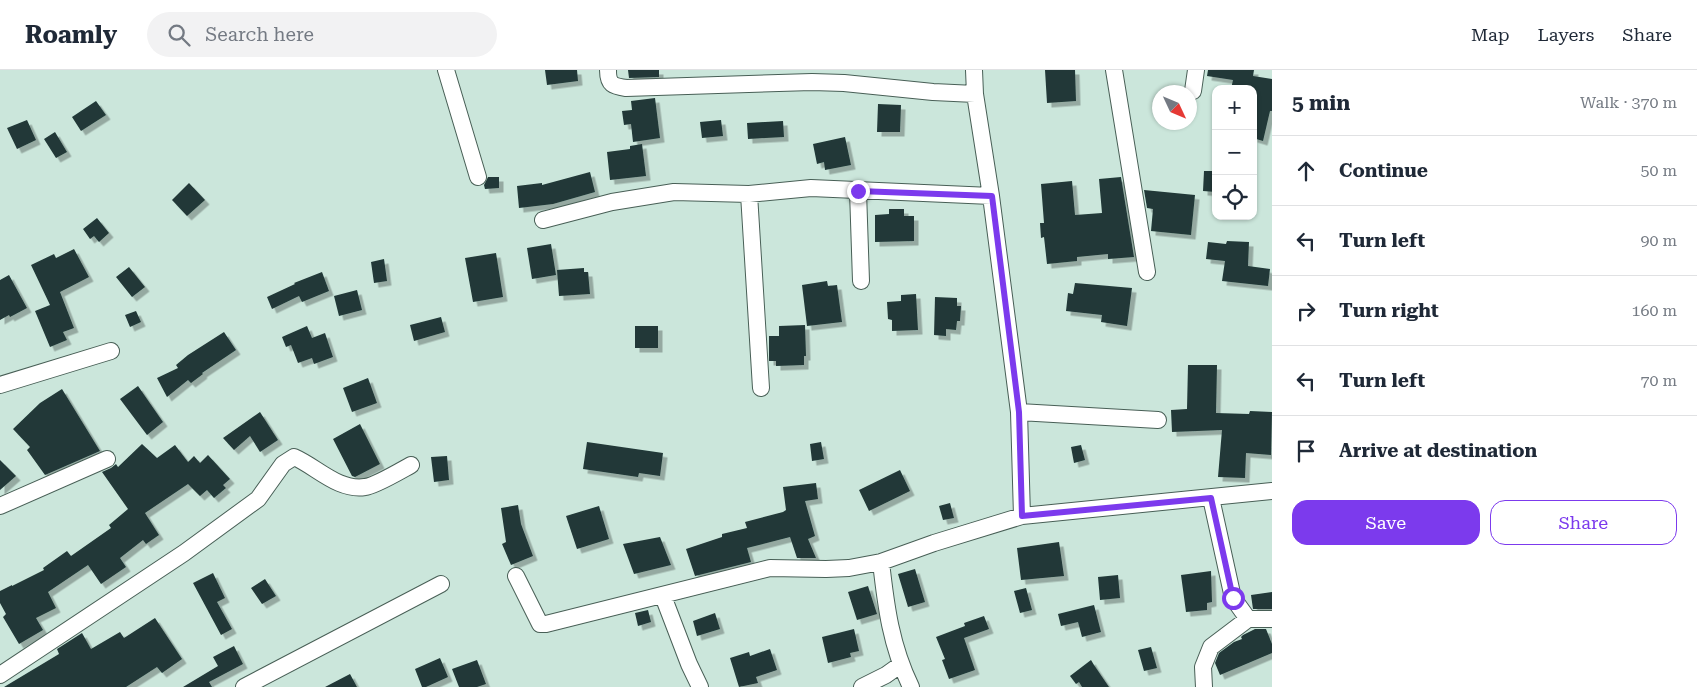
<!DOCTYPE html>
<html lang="en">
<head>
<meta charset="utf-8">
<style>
  body { margin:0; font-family:"Roboto Serif",serif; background:#f2f2f3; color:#1f2937 }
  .controls { position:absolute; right:15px; top:15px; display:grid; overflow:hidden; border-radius:10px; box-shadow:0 1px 4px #0004 }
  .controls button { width:45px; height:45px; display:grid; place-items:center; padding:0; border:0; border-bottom:1px solid #e0e1e3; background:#fff; color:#1f2937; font:25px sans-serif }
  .compass { position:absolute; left:1152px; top:15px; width:45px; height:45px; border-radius:50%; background:#fff; box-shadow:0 1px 4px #0004; rotate:134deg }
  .stop { position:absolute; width:15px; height:15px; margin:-11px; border:4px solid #7c3aed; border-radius:50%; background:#fff }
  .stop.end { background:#7c3aed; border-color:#fff; box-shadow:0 1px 5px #0008 }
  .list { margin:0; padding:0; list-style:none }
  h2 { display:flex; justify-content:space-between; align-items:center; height:65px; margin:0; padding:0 20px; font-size:21px }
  h2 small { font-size:16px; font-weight:400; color:#747a83 }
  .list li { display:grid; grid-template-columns:32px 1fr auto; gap:15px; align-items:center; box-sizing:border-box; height:70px; padding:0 20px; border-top:1px solid #e0e1e3 }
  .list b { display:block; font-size:19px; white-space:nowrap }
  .list em { font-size:16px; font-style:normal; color:#747a83 }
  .actions { display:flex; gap:10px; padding:15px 20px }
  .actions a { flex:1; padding:11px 0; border:1px solid #7c3aed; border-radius:15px; text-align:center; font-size:18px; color:#7c3aed }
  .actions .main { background:#7c3aed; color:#fff }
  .icon { flex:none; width:28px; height:28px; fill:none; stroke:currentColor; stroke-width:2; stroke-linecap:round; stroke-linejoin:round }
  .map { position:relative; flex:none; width:1272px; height:617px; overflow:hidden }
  header { display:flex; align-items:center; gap:30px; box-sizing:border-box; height:70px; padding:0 25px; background:#fff; border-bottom:1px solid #e0e1e3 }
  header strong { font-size:24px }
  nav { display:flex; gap:28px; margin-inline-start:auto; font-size:18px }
  .search { width:350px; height:45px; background:#f2f2f3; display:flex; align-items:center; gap:12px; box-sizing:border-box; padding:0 18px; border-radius:28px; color:#747a83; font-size:19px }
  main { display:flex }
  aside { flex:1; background:#fff }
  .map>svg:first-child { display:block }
</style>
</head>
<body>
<header>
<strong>Roamly</strong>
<div class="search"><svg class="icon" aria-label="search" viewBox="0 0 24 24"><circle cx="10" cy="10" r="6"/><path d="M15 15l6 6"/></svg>Search here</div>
<nav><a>Map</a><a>Layers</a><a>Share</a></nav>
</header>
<main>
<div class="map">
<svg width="1272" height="617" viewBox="0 0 1272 617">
  <defs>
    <filter id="shadow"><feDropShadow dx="4.5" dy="4.5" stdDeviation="0" flood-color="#0004"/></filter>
  </defs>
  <rect width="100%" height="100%" fill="#cbe6db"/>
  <path fill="#203937" filter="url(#shadow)" d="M 545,0 L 577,0 L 578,11 L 547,15 Z
    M 628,0 L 659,0 L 659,7 L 629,8 Z
    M 1045,0 L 1075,0 L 1076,31 L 1047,33 Z
    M 1208,0 L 1254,0 L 1253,6 L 1272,9 L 1272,41 L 1270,41 L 1263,71 L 1253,68 L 1253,19 L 1231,19 L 1233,10 L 1207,6 Z
    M 655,28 L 660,68 L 633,72 L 631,54 L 624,55 L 622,41 L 632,40 L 631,31 Z
    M 96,31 L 106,45 L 81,61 L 72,47 Z
    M 878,34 L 901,35 L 900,62 L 877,62 Z
    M 27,50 L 36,70 L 17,79 L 7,58 Z
    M 721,50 L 723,66 L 702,68 L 700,52 Z
    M 783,51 L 784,67 L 748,69 L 747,53 Z
    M 55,62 L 67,82 L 56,88 L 44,69 Z
    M 845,67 L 851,95 L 825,100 L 824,92 L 817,94 L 813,74 Z
    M 642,74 L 646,106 L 610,110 L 607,82 L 630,79 L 630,76 Z
    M 1204,101 L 1216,101 L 1216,122 L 1203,121 Z
    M 590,102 L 595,122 L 553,134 L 519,138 L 517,116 L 542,113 L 542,115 Z
    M 488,107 L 499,107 L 499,118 L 485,119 L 484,115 Z
    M 1121,107 L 1134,187 L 1108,189 L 1108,184 L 1077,187 L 1077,191 L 1047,194 L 1044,167 L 1041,168 L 1040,153 L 1044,153 L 1041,114 L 1072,111 L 1075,145 L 1102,143 L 1099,109 Z
    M 189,113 L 205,130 L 187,146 L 172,130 Z
    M 1144,120 L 1195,125 L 1191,165 L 1151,161 L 1153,139 L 1147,138 Z
    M 889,139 L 904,139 L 904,146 L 914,146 L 914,171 L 875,172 L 875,145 L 889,144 Z
    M 97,148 L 109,163 L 99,172 L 94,166 L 90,169 L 83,159 Z
    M 1227,171 L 1249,172 L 1248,196 L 1270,199 L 1268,216 L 1222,211 L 1225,191 L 1206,189 L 1208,172 L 1226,174 Z
    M 551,174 L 556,205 L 532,209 L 527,178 Z
    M 74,179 L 89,207 L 60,222 L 74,258 L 63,262 L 67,270 L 50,277 L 35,241 L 50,235 L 31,195 L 54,184 L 56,188 Z
    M 496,183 L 503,227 L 473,232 L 465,188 Z
    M 384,189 L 387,211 L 374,213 L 371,192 Z
    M 129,197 L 145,217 L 132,227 L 116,207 Z
    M 584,198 L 584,202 L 588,202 L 590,224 L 559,226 L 557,200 Z
    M 322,202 L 329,221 L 302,232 L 299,226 L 272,239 L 267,227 L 295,214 L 294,213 Z
    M 9,205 L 27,238 L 10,247 L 9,245 L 0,250 L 0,210 Z
    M 827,211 L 828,216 L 837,215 L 842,252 L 807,256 L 802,215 Z
    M 1075,213 L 1132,218 L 1127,256 L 1101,252 L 1102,245 L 1066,241 L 1068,223 L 1073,224 Z
    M 357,220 L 362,240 L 339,246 L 334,226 Z
    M 916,224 L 918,260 L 892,261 L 892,250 L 888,249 L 887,232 L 901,231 L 901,225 Z
    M 935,227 L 957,228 L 957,236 L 961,236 L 960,251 L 957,251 L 956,260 L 946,259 L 946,266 L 934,265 Z
    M 136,241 L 141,252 L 130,257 L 125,245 Z
    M 441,247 L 445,262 L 414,271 L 410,255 Z
    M 805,255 L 806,286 L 804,286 L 804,295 L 776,296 L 776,291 L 769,291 L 769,266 L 779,266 L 779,256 Z
    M 307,256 L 312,268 L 325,263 L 333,287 L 314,294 L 312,288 L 298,293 L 291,275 L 286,277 L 282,267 Z
    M 635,256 L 658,256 L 658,278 L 635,278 Z
    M 224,262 L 236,280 L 202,303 L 203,304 L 191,313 L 188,310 L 167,327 L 157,308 L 178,298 L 176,295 L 188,285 Z
    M 1188,295 L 1217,295 L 1216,343 L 1249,344 L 1250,341 L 1272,342 L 1271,385 L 1246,383 L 1245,408 L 1218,407 L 1222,360 L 1172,362 L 1171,340 L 1187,339 Z
    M 368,308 L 377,333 L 352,342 L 343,318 Z
    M 138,316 L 163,352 L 147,365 L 120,329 Z
    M 62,319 L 100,381 L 45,405 L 27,380 L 30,377 L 13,359 L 40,333 Z
    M 260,342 L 278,370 L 260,382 L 250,366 L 234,380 L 223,368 Z
    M 360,354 L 380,394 L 355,407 L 352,406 L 333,369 Z
    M 587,372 L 663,383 L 660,406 L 639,403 L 638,407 L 583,399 Z
    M 821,372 L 824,389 L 812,391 L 810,374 Z
    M 142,374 L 157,388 L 175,375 L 188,392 L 194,386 L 200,393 L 208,385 L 230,409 L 223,415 L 226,418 L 214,428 L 207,420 L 200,426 L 188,414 L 145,443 L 159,465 L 146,474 L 143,470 L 120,488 L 126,497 L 101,514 L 88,495 L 48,522 L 56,538 L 36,548 L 43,560 L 19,574 L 3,547 L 6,544 L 0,533 L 0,521 L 12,515 L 12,516 L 44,500 L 43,498 L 67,481 L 71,486 L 111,458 L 109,455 L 128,439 L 102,402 L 111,398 L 116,394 L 118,397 Z
    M 1081,375 L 1085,390 L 1074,393 L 1071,377 Z
    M 447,386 L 449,410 L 434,412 L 431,387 Z
    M 0,390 L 16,406 L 0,420 Z
    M 900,400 L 910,421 L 869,441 L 859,420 Z
    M 816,413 L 818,429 L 805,431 L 815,466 L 808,469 L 816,488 L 797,488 L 790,467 L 747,478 L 751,492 L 695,506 L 686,479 L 722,467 L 722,464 L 747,458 L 745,452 L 783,442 L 786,440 L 783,417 Z
    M 950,433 L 954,448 L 943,450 L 939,436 Z
    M 518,435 L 521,454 L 533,486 L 511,495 L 502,474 L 506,472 L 501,438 Z
    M 599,436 L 609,469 L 577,479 L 566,446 Z
    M 660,467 L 671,495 L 634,504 L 623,474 Z
    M 1059,472 L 1064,506 L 1021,510 L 1017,478 Z
    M 915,499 L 925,532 L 908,537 L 898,504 Z
    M 1211,501 L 1212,532 L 1207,533 L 1207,540 L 1186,542 L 1181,505 Z
    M 213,503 L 225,528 L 217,532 L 232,559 L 221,565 L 193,513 Z
    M 1118,505 L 1120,528 L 1100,530 L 1098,507 Z
    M 265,509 L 276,526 L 262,534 L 251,518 Z
    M 868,516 L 877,544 L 857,550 L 848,522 Z
    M 1026,518 L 1032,540 L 1020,543 L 1014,521 Z
    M 1272,522 L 1272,539 L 1253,539 L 1251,525 Z
    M 1094,535 L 1101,562 L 1082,567 L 1078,552 L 1061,556 L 1058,544 Z
    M 648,540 L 651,552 L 638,556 L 635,543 Z
    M 715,543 L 720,559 L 697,566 L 693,551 Z
    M 984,546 L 989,559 L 964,568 L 975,600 L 949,609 L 942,590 L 945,589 L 936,567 L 965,556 L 964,553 Z
    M 155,548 L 182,589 L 162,603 L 157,597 L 126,617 L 4,617 L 59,584 L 57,579 L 82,563 L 91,579 L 120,562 L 124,568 Z
    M 854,559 L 859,581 L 850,583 L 851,587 L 828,593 L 822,567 Z
    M 1255,559 L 1266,559 L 1272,574 L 1272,583 L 1220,605 L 1215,593 L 1219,583 L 1234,572 L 1242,569 L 1241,567 L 1243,565 Z
    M 234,576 L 243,594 L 209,612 L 212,617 L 183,617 L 218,596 L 213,587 Z
    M 1151,577 L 1157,598 L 1144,601 L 1138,580 Z
    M 770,579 L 777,600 L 756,607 L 758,613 L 739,617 L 730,588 L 749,582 L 750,586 Z
    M 440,588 L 448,607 L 426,617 L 422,617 L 415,599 Z
    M 477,590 L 486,614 L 477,617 L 459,617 L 452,599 Z
    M 1091,590 L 1094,595 L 1109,617 L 1082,617 L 1079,612 L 1076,614 L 1070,606 Z
    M 350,604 L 357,617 L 325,617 Z"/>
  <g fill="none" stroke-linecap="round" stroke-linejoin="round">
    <defs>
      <path id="minor" d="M 446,0 L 478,107
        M 608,0 C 608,15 613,16 626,18 L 812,12 L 844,13 L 933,22 L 975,24
        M 974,0 L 975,24 L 991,126 L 1019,342 L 1022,446
        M 1114,0 L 1147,202
        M 1193,21 L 1196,0
        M 858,121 L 861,211
        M 749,124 L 761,318
        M 543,150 L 612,132 L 674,122 L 749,124 L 811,118 L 991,126
        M 0,315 L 111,281
        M 1019,342 L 1158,350
        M 1211,428 L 1233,528 L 1248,549 L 1272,549
        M 0,436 L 107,389
        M 881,492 C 886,537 891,576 911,617
        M 516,506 L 540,554 L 546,554 L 770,498 L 826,499 L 849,498 L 881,492 L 934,473 L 1022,446 L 1272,421
        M 663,526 L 689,594 L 700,617
        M 0,605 L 184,483 L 258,429 L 283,394 L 294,387 C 317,397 338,421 365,417 C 375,416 400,401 411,395
        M 244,617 L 441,514
        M 862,617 L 886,605 L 900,595
        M 1204,617 L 1203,597 L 1211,577 L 1248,549"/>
    </defs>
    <use href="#minor" stroke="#485f56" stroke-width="18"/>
    <use href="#minor" stroke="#fff" stroke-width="16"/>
  </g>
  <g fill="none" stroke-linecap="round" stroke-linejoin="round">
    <path stroke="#7c3aed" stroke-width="6" d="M 858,121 L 992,126 L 1019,342 L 1022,446 L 1211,428 L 1233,528"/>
  </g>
</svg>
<div class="controls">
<button>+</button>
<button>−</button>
<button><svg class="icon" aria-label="locate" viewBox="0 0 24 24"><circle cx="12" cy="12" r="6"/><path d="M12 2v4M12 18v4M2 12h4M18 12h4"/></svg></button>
</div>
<svg class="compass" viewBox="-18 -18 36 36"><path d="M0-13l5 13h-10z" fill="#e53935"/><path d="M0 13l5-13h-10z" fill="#747a83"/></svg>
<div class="stop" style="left:1233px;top:528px"></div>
<div class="stop end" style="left:858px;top:121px"></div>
</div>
<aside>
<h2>5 min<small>Walk · 370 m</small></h2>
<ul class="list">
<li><svg class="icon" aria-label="ahead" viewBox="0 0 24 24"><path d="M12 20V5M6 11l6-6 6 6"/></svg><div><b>Continue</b></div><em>50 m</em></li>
<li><svg class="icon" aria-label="left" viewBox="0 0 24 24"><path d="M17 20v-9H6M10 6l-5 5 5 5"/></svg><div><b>Turn left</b></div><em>90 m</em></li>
<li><svg class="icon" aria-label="right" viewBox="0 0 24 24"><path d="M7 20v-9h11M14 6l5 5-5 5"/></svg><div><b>Turn right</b></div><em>160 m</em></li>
<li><svg class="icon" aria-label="left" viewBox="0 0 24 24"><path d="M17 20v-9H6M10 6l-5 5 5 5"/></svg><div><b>Turn left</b></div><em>70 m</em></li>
<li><svg class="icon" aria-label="arrive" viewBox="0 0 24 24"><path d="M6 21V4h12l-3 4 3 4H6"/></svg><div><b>Arrive at destination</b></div></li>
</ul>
<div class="actions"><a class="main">Save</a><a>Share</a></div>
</aside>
</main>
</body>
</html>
